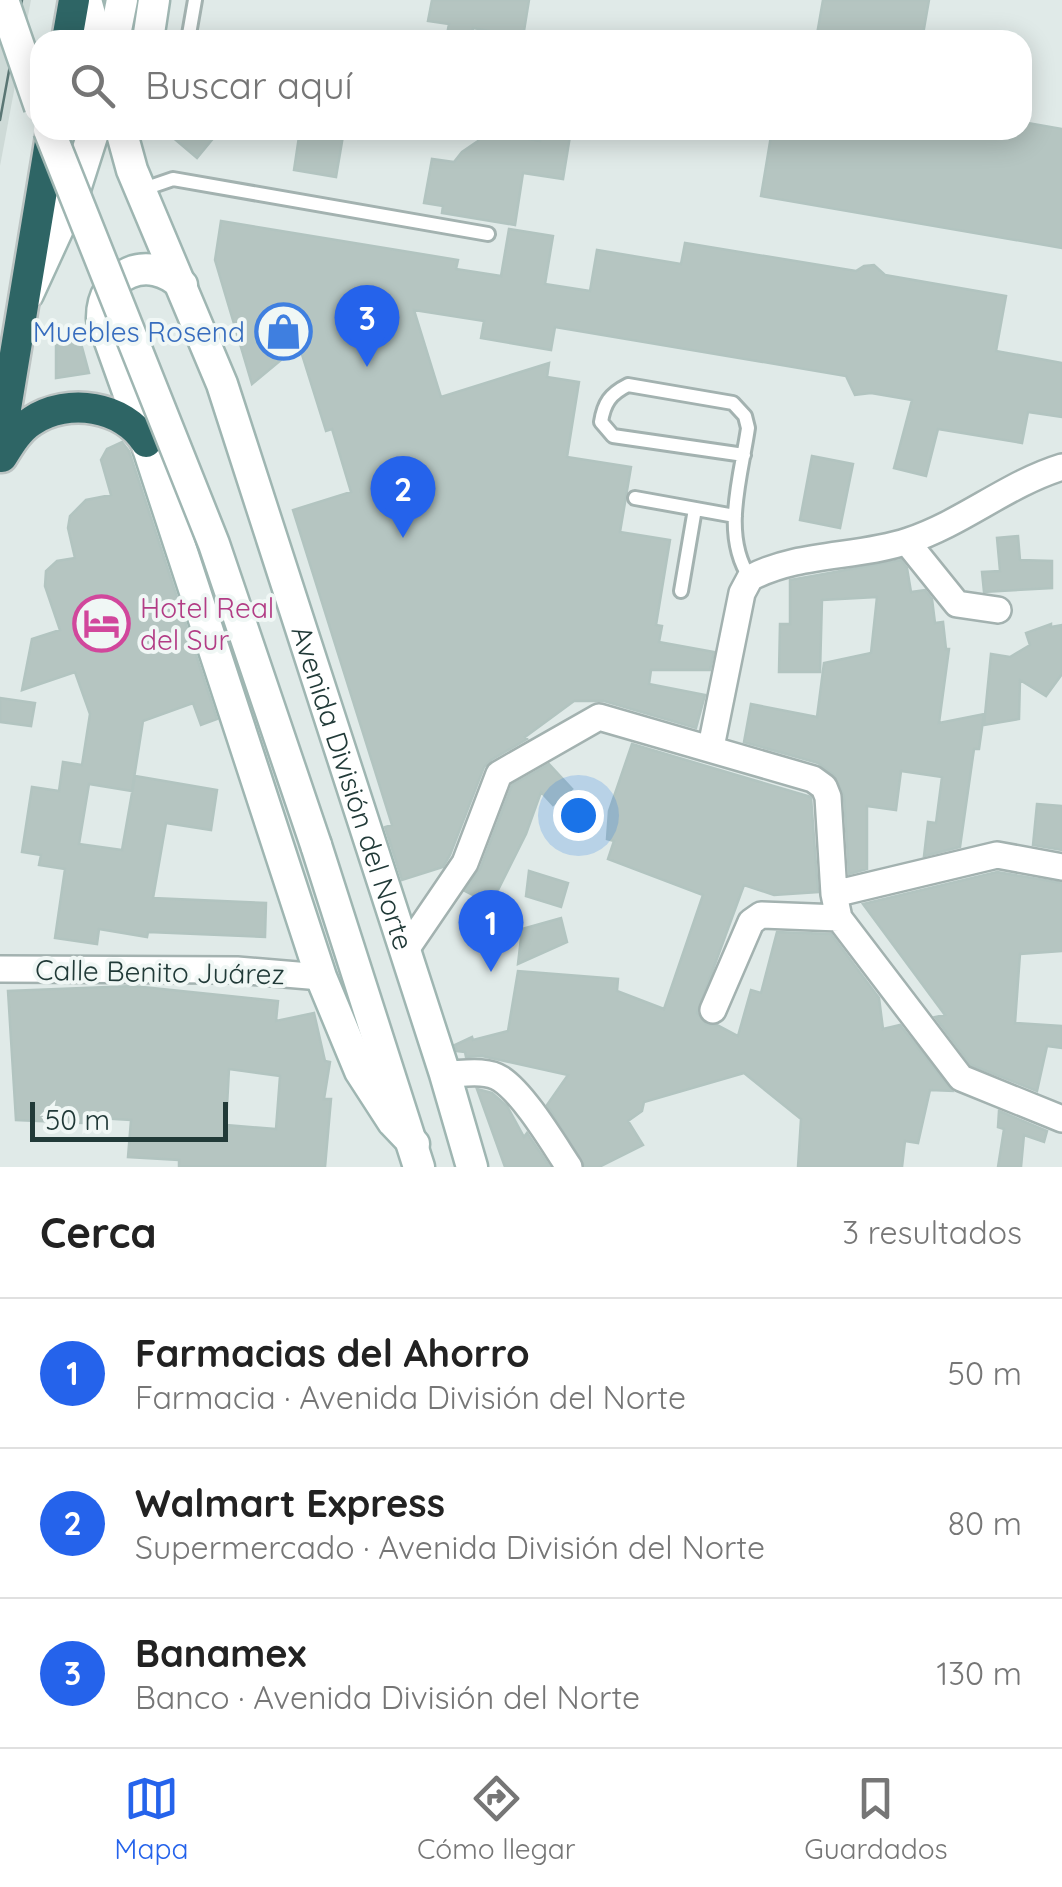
<!DOCTYPE html>
<html lang="es">
<head>
<meta charset="utf-8">
<style>
  body { margin:0; font-family:Quicksand,sans-serif; background:#f6f6f6; color:#222 }
  .scale { position:absolute; left:30px; bottom:25px; width:198px; box-sizing:border-box; padding-left:10px; border:5px solid #213a38; border-top:0; font-size:28px; line-height:35px; white-space:nowrap; color:#213a38; -webkit-text-stroke:8px #f0f7f5; paint-order:stroke }
  .you { position:absolute; left:578px; top:815px; width:35px; height:35px; margin:-25px; border:8px solid #fff; border-radius:50%; background:#1a73e8; box-shadow:0 0 0 15px #1a73e833 }
  .badge { display:grid; place-items:center; width:65px; height:65px; border-radius:50%; background:#2563eb; color:#fff; font-size:32px; font-weight:700 }
  .pin { position:absolute; translate:-50% -82px; filter:drop-shadow(0 2px 5px #0008) }
  .pin::after { content:''; position:absolute; top:52px; width:35px; height:30px; background:inherit; clip-path:polygon(0 0,100% 0,50% 100%) }
  .list { margin:0; padding:0; list-style:none }
  h2 { display:flex; justify-content:space-between; align-items:center; height:130px; margin:0; padding:0 40px; font-size:42px }
  h2 small { font-size:32px; font-weight:400; color:#767676 }
  .list li { display:grid; grid-template-columns:65px 1fr auto; gap:30px; align-items:center; box-sizing:border-box; height:150px; padding:0 40px; border-top:2px solid #e0e0e0 }
  .list b { display:block; font-size:38px; white-space:nowrap }
  .list p { margin:0; font-size:32px; white-space:nowrap; color:#767676 }
  .list em { font-size:32px; font-style:normal; color:#767676 }
  .icon { flex:none; width:55px; height:55px; fill:none; stroke:currentColor; stroke-width:2; stroke-linecap:round; stroke-linejoin:round }
  .map { position:relative; flex:none; width:1062px; height:1167px; overflow:hidden }
  .search { position:absolute; background:#fff; box-shadow:0 5px 25px #0003; left:30px; right:30px; top:30px; height:110px; display:flex; align-items:center; gap:25px; box-sizing:border-box; padding:0 35px; border-radius:30px; color:#767676; font-size:38px }
  .sheet { height:580px; background:#fff }
  nav { display:flex; justify-content:space-around; align-items:center; box-sizing:border-box; height:140px; border-top:2px solid #e0e0e0; background:#fff; font-size:28px; color:#767676 }
  nav a { display:grid; justify-items:center; gap:5px }
  nav .on { color:#2563eb }
  .map>svg:first-child { display:block }
</style>
</head>
<body>
<div class="map">
<svg width="1062" height="1167" viewBox="0 0 1062 1167">
  <rect width="100%" height="100%" fill="#e0eae8"/>
  <path fill="#cedad7" d="M 3,0 L 31,0 L 0,166 L 0,16 Z"/>
  <path fill="#b5c5c1" stroke="#b2c4c0" stroke-width="2.5" fill-rule="evenodd" d="M 432,0 L 529,0 L 523,37 L 473,28 L 471,40 L 446,40 L 449,24 L 428,21 Z
    M 823,0 L 929,0 L 922,40 L 816,40 Z
    M 1022,122 L 1062,129 L 1062,248 L 761,196 L 772,130 L 1022,130 Z
    M 164,130 L 220,130 L 197,158 Z
    M 300,130 L 344,130 L 336,177 L 294,170 Z
    M 480,130 L 540,141 L 542,130 L 571,130 L 563,179 L 523,173 L 515,225 L 442,213 L 443,206 L 424,203 L 432,159 L 454,162 L 462,152 L 478,141 Z
    M 221,221 L 458,260 L 456,269 L 501,276 L 509,229 L 553,236 L 545,284 L 590,291 L 597,250 L 681,264 L 685,243 L 856,271 L 864,266 L 874,265 L 885,275 L 1006,296 L 996,351 L 1062,363 L 1062,417 L 1028,412 L 1022,443 L 938,429 L 926,476 L 894,468 L 912,400 L 871,393 L 855,395 L 846,376 L 555,327 L 551,350 L 481,338 L 484,321 L 414,310 L 441,397 L 549,363 L 547,377 L 579,382 L 567,457 L 631,467 L 620,532 L 670,540 L 656,625 L 662,626 L 659,642 L 714,652 L 710,670 L 651,670 L 649,684 L 705,695 L 696,728 L 604,701 L 574,701 L 525,737 L 527,739 L 491,760 L 484,767 L 450,855 L 443,867 L 402,880 L 385,827 L 392,825 L 293,510 L 351,492 L 332,429 L 326,431 L 299,345 L 252,384 L 215,260 Z
    M 79,336 L 89,373 L 56,378 L 56,342 Z
    M 122,442 L 129,451 L 217,719 L 201,725 L 193,703 L 143,721 L 132,791 L 89,784 L 79,844 L 122,850 L 135,776 L 217,790 L 211,830 L 166,823 L 153,898 L 266,903 L 265,937 L 148,932 L 147,937 L 99,929 L 97,944 L 55,938 L 65,869 L 39,865 L 41,855 L 22,852 L 32,787 L 59,791 L 63,762 L 82,765 L 90,714 L 75,672 L 22,690 L 32,639 L 60,630 L 45,586 L 46,571 L 57,561 L 75,558 L 68,528 L 70,516 L 86,500 L 111,495 L 101,460 L 107,449 Z
    M 812,456 L 853,464 L 840,528 L 800,520 Z
    M 1018,536 L 1020,560 L 1052,561 L 1052,588 L 984,592 L 982,572 L 1000,571 L 997,538 Z
    M 901,560 L 907,568 L 911,592 L 925,590 L 932,599 L 935,623 L 943,622 L 946,649 L 949,649 L 939,723 L 984,714 L 979,749 L 974,749 L 960,847 L 924,856 L 928,822 L 936,823 L 942,777 L 901,771 L 896,810 L 867,806 L 867,869 L 849,874 L 844,796 L 834,775 L 818,763 L 744,742 L 751,704 L 817,717 L 824,663 L 871,653 L 877,597 L 822,600 L 820,672 L 779,672 L 780,624 L 790,624 L 790,580 Z
    M 1051,624 L 1051,627 L 1062,625 L 1062,674 L 1046,696 L 1020,680 L 1019,719 L 984,725 L 991,654 L 1010,657 L 1030,645 L 1026,633 Z
    M 0,698 L 35,703 L 31,726 L 0,722 Z
    M 632,744 L 811,797 L 818,892 L 774,895 L 744,885 L 697,1013 L 706,1024 L 717,1025 L 738,1036 L 751,990 L 761,993 L 777,932 L 831,934 L 879,998 L 883,1029 L 900,1025 L 952,1091 L 930,1090 L 918,1143 L 905,1141 L 902,1167 L 798,1167 L 801,1119 L 744,1073 L 644,1102 L 642,1111 L 628,1121 L 643,1145 L 599,1167 L 585,1167 L 547,1105 L 568,1075 L 482,1056 L 466,1057 L 465,1052 L 457,1051 L 455,1045 L 472,1037 L 473,1040 L 508,1031 L 518,971 L 618,979 L 617,991 L 664,1009 L 703,895 L 608,859 L 614,841 L 607,839 L 609,811 Z
    M 549,764 L 572,789 L 553,805 L 541,792 L 526,834 L 491,904 L 465,891 L 480,869 L 512,785 Z
    M 1037,804 L 1062,806 L 1062,850 L 1033,845 Z
    M 529,871 L 568,883 L 561,907 L 526,896 Z
    M 997,872 L 1062,883 L 1062,951 L 1020,954 L 1015,1023 L 1062,1026 L 1062,1048 L 1047,1046 L 1037,1091 L 971,1065 L 935,1017 L 945,1015 L 863,904 Z
    M 561,918 L 567,942 L 518,964 L 522,929 Z
    M 133,986 L 278,1001 L 276,1021 L 314,1013 L 325,1061 L 330,1062 L 324,1099 L 331,1099 L 325,1167 L 179,1166 L 179,1160 L 128,1157 L 131,1120 L 82,1117 L 82,1123 L 16,1120 L 8,991 ZM 229,1069 L 280,1076 L 276,1129 L 226,1125 Z
    M 477,1089 L 492,1093 L 507,1106 L 524,1137 L 527,1133 L 550,1167 L 505,1167 Z
    M 999,1111 L 1047,1131 L 1044,1142 L 1024,1135 L 1021,1167 L 998,1167 L 1004,1129 L 998,1127 Z"/>
  <g fill="none" stroke-linecap="round" stroke-linejoin="round">
    <defs>
      <path id="lane" d="M 188,40 L 195,0
        M 141,190 L 173,179 L 488,234
        M 744,455 L 613,436 L 601,422 C 604,403 610,394 628,385 L 733,403 L 745,416 L 748,428 C 741,477 721,535 750,578
        M 635,498 L 735,516
        M 681,591 L 695,509"/>
      <path id="street" d="M 907,542 L 957,604 L 998,610
        M 711,747 L 742,593 L 750,578 C 799,552 857,558 908,541 C 963,523 1007,484 1062,467
        M 834,894 L 997,855 L 1062,867
        M 405,951 L 465,863 L 499,774 L 599,717 L 813,779 L 824,787 L 828,797 L 834,894 L 839,918 L 961,1078 L 1062,1119
        M 0,969 L 237,970 L 321,977
        M 713,1010 L 751,922 L 761,915 L 839,918
        M 445,1074 C 462,1074 486,1069 501,1079 C 524,1094 553,1143 569,1167"/>
      <g id="secondary">
        <path d="M 86,0 L 97,40"/>
        <path d="M 114,40 L 122,0"/>
        <path d="M 148,40 L 154,0"/>
        <path id="s1" d="M 121,130 L 132,170 L 222,384 L 445,1074 L 472,1167"/>
        <path d="M 182,285 C 149,253 101,273 102,319 L 146,442 L 321,977 L 360,1071 L 393,1122 L 414,1144"/>
        <path d="M 28,294 L 73,196 L 94,130"/>
        <path d="M 316,845 L 419,1167"/>
      </g>
      <path id="highway" d="M 67,40 L 74,0
        M 0,445 L 52,130
        M 2,457 C 10,444 19,429 32,421 C 68,397 124,406 146,442"/>
    </defs>
    <use href="#lane" stroke="#a3b2b0" stroke-width="18"/>
    <use href="#street" stroke="#a3b2b0" stroke-width="30"/>
    <use href="#secondary" stroke="#9fb6b2" stroke-width="35"/>
    <use href="#highway" stroke="#bcc4c3" stroke-width="35"/>
    <use href="#lane" stroke="#fff" stroke-width="12"/>
    <use href="#street" stroke="#fff" stroke-width="25"/>
    <use href="#secondary" stroke="#fff" stroke-width="30"/>
    <use href="#highway" stroke="#2e6565" stroke-width="30"/>
    <path stroke="#5b7674" stroke-width="2.5" d="M 0,120 L 22,0"/>
    <defs>
      <path id="secondary-bridge" d="M 3,0 L 40,107
        M 49,130 L 214,544 L 316,845"/>
    </defs>
    <use href="#secondary-bridge" stroke="#9fb6b2" stroke-width="35" stroke-linecap="butt"/>
    <use href="#secondary-bridge" stroke="#fff" stroke-width="30"/>
  </g>
  <defs>
    <symbol id="shop-ring" viewBox="-11 -11 22 22"><circle r="9.5" fill="#f0f7f5" stroke="#3f7fe0" stroke-width="1.5"/><path d="M-5-2.5h2.3a2.7 3.5 0 0 1 5.4 0H5L5.5 6h-11ZM-1.5-2.5h3a1.5 2.3 0 0 0-3 0Z" fill="#3f7fe0"/></symbol>
    <symbol id="hotel-ring" viewBox="-11 -11 22 22"><circle r="9.5" fill="#f0f7f5" stroke="#d1479c" stroke-width="1.5"/><path d="M-6-4.5h1.5V1H6V5H4.5V3h-9V5H-6ZM-4 0a1.8 1.8 0 1 1 3.6 0ZM.5 0V-2.5h3Q6-2.5 6 0Z" fill="#d1479c"/></symbol>
  </defs>
  <g fill-rule="evenodd">
    <use href="#shop-ring" x="252" y="300" width="63" height="63"/>
    <use href="#hotel-ring" x="70" y="592" width="63" height="63"/>
  </g>
  <g text-anchor="middle" stroke-width="8" stroke-linejoin="round" paint-order="stroke">
    <g font-size="28" fill="#366cbe" stroke="#f0f7f5" text-anchor="end">
      <text x="245" y="342">Muebles Rosend</text>
    </g>
    <g font-size="28" fill="#b23c85" stroke="#f0f7f5" text-anchor="start">
      <text x="140" y="618">Hotel Real<tspan x="140" dy="32">del Sur</tspan></text>
    </g>
    <g font-size="28" fill="#213a38" stroke="#f0f7f5">
      <text dy="10" stroke="none"><textPath href="#s1" startOffset="698">Avenida División del Norte</textPath></text>
      <text transform="translate(160 972) rotate(1)" y="10">Calle Benito Juárez</text>
    </g>
  </g>
</svg>
<div class="scale">50 m</div>
<div class="you"></div>
<div class="pin badge" style="left:491px;top:972px">1</div>
<div class="pin badge" style="left:403px;top:538px">2</div>
<div class="pin badge" style="left:367px;top:367px">3</div>
<div class="search"><svg class="icon" aria-label="search" viewBox="0 0 24 24"><circle cx="10" cy="10" r="6"/><path d="M15 15l6 6"/></svg>Buscar aquí</div>
</div>
<section class="sheet">
<h2>Cerca<small>3 resultados</small></h2>
<ul class="list">
<li><span class="badge">1</span><div><b>Farmacias del Ahorro</b><p>Farmacia · Avenida División del Norte</p></div><em>50 m</em></li>
<li><span class="badge">2</span><div><b>Walmart Express</b><p>Supermercado · Avenida División del Norte</p></div><em>80 m</em></li>
<li><span class="badge">3</span><div><b>Banamex</b><p>Banco · Avenida División del Norte</p></div><em>130 m</em></li>
</ul>
</section>
<nav>
<a class="on"><svg class="icon" aria-label="map" viewBox="0 0 24 24"><path d="M3 6l6-2 6 2 6-2v14l-6 2-6-2-6 2zM9 4v14M15 6v14"/></svg>Mapa</a>
<a><svg class="icon" aria-label="directions" viewBox="0 0 24 24"><path d="M12 3l9 9-9 9-9-9zM9 14v-3h6M13 9l2 2-2 2"/></svg>Cómo llegar</a>
<a><svg class="icon" aria-label="saved" viewBox="0 0 24 24"><path d="M7 4h10v16l-5-4-5 4z"/></svg>Guardados</a>
</nav>
</body>
</html>
